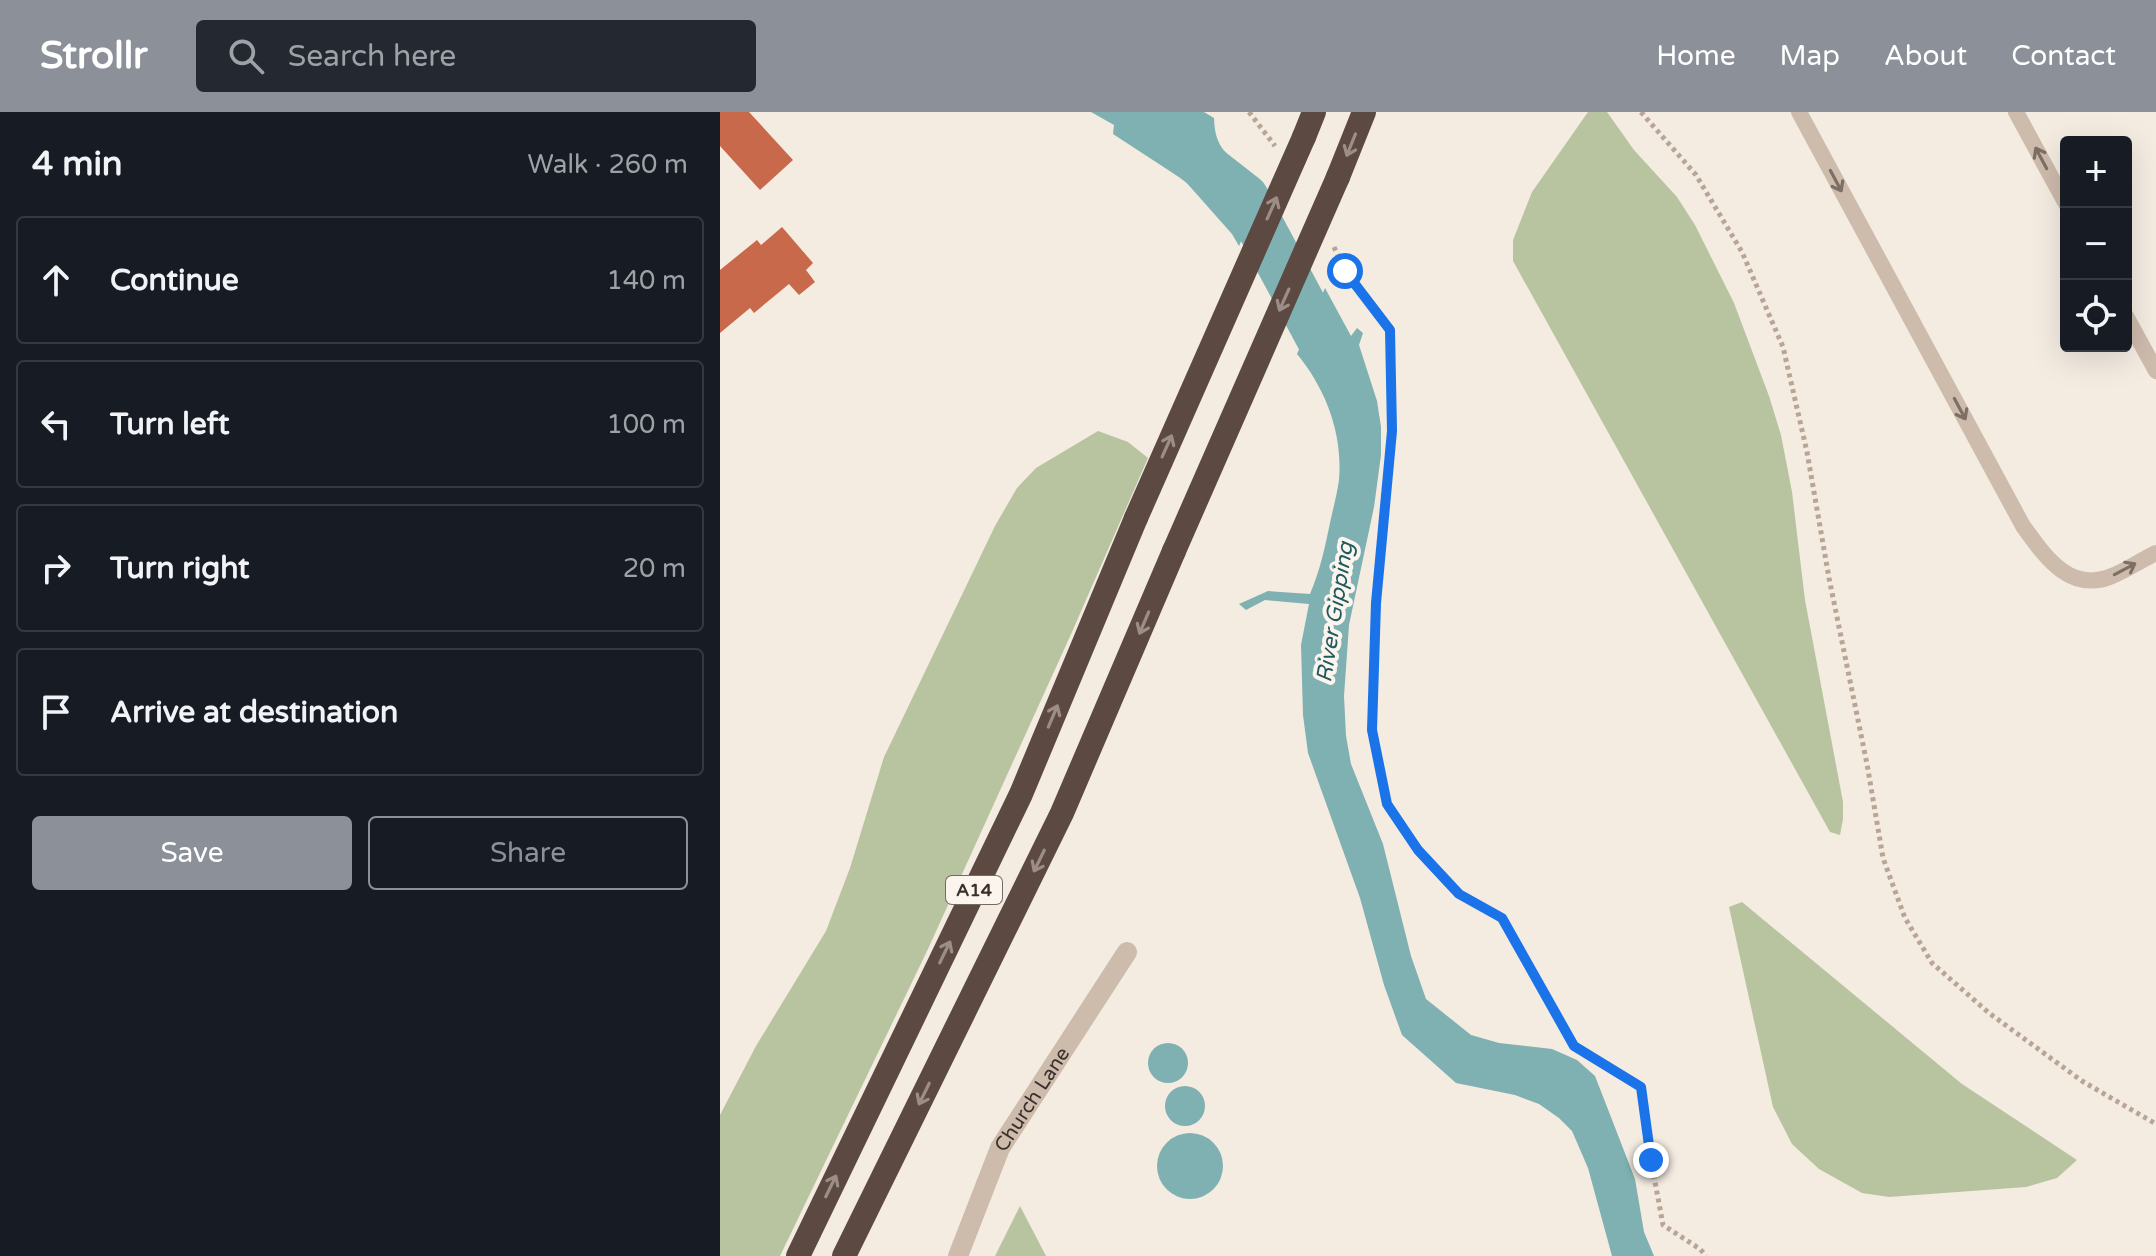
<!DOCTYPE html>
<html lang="en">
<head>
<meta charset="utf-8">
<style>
  body { margin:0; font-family:"Varela Round",sans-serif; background:#242831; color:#f1f3f6 }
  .controls { position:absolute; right:24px; top:24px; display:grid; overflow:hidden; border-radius:8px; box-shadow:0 8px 32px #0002 }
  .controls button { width:72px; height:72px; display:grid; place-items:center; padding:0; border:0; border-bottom:2px solid #363941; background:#171b24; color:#f1f3f6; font:40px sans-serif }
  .stop { position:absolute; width:24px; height:24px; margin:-18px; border:6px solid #1a73e8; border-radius:50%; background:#fff }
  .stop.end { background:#1a73e8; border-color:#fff; box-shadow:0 2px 8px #0008 }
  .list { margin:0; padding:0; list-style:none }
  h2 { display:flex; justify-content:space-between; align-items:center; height:104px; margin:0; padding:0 32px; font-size:34px }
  h2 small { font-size:26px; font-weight:400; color:#9ea1a6 }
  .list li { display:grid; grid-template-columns:52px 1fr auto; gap:24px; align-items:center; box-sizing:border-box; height:128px; margin:0 16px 16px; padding:0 16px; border:2px solid #363941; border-radius:8px }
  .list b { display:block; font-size:30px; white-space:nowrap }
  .list em { font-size:26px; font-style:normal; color:#9ea1a6 }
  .actions { display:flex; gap:16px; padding:24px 32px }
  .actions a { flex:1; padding:18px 0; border:2px solid #8c9099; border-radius:8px; text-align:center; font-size:28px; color:#8c9099 }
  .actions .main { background:#8c9099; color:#fff }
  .icon { flex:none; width:44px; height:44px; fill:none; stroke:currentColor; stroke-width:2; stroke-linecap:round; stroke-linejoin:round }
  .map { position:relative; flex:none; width:1436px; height:1144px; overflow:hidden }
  header { display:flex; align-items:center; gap:48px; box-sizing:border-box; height:112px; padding:0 40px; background:#8c9099; color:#fff }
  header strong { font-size:38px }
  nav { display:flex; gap:44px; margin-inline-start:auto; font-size:28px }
  .search { width:560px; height:72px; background:#242831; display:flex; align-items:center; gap:20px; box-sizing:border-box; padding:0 28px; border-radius:8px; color:#9ea1a6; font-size:30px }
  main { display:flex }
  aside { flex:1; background:#171b24 }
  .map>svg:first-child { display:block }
</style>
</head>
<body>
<header>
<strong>Strollr</strong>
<div class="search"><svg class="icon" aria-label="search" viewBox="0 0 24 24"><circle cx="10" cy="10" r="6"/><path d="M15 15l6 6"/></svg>Search here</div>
<nav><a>Home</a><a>Map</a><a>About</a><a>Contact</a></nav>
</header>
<main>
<aside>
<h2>4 min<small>Walk · 260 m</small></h2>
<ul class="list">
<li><svg class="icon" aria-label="ahead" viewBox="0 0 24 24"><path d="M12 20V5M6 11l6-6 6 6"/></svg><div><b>Continue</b></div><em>140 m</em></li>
<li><svg class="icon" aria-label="left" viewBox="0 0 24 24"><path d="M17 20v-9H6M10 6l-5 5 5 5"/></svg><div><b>Turn left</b></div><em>100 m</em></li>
<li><svg class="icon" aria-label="right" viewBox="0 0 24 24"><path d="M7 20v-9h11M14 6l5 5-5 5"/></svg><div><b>Turn right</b></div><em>20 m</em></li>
<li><svg class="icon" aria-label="arrive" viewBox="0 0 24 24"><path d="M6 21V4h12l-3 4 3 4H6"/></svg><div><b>Arrive at destination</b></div></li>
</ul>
<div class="actions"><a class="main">Save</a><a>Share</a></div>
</aside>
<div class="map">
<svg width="1436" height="1144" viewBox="0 0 1436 1144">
  <rect width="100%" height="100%" fill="#f4ebe1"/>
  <path fill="#b8c4a0" d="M 868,0 L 887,0 L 914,38 L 957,85 L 975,113 L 1014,191 L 1049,284 L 1061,323 L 1072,380 L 1085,488 L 1123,690 L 1123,707 L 1120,723 L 1110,720 L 793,149 L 793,128 L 812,80 Z
    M 378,319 L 408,330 L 428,346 L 352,520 L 208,837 L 60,1144 L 0,1144 L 0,1003 L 36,934 L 106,819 L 130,756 L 164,645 L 275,414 L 297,376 L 316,356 Z
    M 1022,790 L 1242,972 L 1357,1048 L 1337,1066 L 1306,1075 L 1169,1085 L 1142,1081 L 1099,1057 L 1072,1032 L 1053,995 L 1009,795 Z
    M 300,1094 L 326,1144 L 275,1144 Z"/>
  <path fill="#7fb0b2" d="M 371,0 L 484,0 L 494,6 C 495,39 508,39 526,63 C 531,70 536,78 540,86 L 519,134 L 512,122 L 465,69 L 393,22 L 394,13 Z
    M 605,176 L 631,224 L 637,216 L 643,221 L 639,233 L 657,289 L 661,315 L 661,343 L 654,395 L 629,513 L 624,584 L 626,624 L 631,652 L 663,732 L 691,844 L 706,887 L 751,923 L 779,931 L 832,937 L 857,948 L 875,964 L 915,1067 L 924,1120 L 934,1144 L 892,1144 L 868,1056 L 852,1019 L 839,1006 L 819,992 L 795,983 L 736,971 L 682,923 L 664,873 L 640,786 L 588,641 L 583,603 L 581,533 L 589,492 L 545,488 L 526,498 L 519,492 L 548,479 L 590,482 C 600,459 605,435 610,411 C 613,397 617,382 619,368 C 623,322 606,277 577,242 Z
    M428 951a20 20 0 1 1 40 0a20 20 0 1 1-40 0Z
    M445 994a20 20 0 1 1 40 0a20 20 0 1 1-40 0Z
    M437 1054a33 33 0 1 1 66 0a33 33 0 1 1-66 0Z"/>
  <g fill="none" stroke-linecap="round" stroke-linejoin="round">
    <path stroke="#7fb0b2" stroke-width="48" d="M 415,0 L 525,86 L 621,265"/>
  </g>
  <path fill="#c8694b" d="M 0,0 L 29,0 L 73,48 L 40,78 L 0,34 Z
    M 62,115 L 93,151 L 86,158 L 95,170 L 79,183 L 69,172 L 34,201 L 30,196 L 0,221 L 0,158 L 37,128 L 41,133 Z"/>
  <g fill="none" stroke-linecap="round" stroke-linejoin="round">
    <path stroke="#b9a596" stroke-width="5" stroke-dasharray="4 4" stroke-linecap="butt" d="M 529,0 L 555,34
      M 921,0 L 976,63 L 1022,140 L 1063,235 L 1087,340 L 1109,466 L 1147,652 L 1163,746 L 1185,806 L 1212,851 L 1269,901 L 1362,969 L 1436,1012
      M 614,135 L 625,159 L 670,218 L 672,319 L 656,491 L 652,618 L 667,692 L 698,738 L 739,782 L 782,806 L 854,934 L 921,975 L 931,1048 L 943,1113 L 980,1137 L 986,1144"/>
    <path stroke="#cdbbac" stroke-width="16" d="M 1079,0 L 1303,414 C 1324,443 1349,482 1392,464 C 1407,458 1421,448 1436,441
      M 1296,0 L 1346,92
      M 1406,204 L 1436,259"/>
    <path stroke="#cdbbac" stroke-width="20" id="s1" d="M 238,1144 L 280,1036 L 407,840"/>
    <path stroke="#5c4a42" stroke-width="24" d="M 584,25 L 594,0
      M 618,65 L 644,0
      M 78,1144 L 301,682 L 416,406
      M 124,1144 L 342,701 L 454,439"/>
    <path stroke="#5c4a42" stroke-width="24" d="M 416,406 L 584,25
      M 454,439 L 618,65"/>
  </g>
  <defs><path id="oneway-shaft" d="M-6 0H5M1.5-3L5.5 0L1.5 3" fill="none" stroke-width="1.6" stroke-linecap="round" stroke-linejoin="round" transform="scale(2)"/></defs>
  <g stroke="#9c8e87">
    <use href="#oneway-shaft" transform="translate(631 33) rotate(112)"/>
    <use href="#oneway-shaft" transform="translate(552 96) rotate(-66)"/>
    <use href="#oneway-shaft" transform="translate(564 188) rotate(114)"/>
    <use href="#oneway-shaft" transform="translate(447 334) rotate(-66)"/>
    <use href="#oneway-shaft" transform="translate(424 511) rotate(113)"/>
    <use href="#oneway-shaft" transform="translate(333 604) rotate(-67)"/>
    <use href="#oneway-shaft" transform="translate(319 749) rotate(116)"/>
    <use href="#oneway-shaft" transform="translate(225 840) rotate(-64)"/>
    <use href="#oneway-shaft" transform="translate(204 982) rotate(116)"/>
    <use href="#oneway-shaft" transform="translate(111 1074) rotate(-64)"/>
  </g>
  <g stroke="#7d6f65">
    <use href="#oneway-shaft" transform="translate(1321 46) rotate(-118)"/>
    <use href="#oneway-shaft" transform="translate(1116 69) rotate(62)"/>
    <use href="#oneway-shaft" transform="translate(1240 297) rotate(62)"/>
    <use href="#oneway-shaft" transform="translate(1405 457) rotate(-28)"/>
  </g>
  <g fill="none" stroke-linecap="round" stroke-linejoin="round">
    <path stroke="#1a73e8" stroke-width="10" d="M 625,159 L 670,218 L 672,319 L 656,491 L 652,618 L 667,692 L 698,738 L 739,782 L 782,806 L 854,934 L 921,975 L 931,1048"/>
  </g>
  <g text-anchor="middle" stroke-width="8" stroke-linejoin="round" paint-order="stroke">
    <rect fill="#fbf5ee" stroke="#756b66" stroke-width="2" x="226" y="764" width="56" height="28" rx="6"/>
    <g font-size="18" font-weight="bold" fill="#3b302b">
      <text x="254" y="784">A14</text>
    </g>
    <g font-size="20" fill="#3b302b" stroke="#fbf5ee">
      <text dy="7" stroke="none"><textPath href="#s1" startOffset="174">Church Lane</textPath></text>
    </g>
    <g font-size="22" font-style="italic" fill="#1f5a5e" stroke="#fbf5ee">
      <text transform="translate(614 500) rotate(-81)" y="8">River Gipping</text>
    </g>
  </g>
</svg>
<div class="controls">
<button>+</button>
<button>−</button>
<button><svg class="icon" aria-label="locate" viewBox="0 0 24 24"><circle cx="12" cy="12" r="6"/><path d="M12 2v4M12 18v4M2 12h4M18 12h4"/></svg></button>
</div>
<div class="stop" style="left:625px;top:159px"></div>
<div class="stop end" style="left:931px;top:1048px"></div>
</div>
</main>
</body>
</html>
